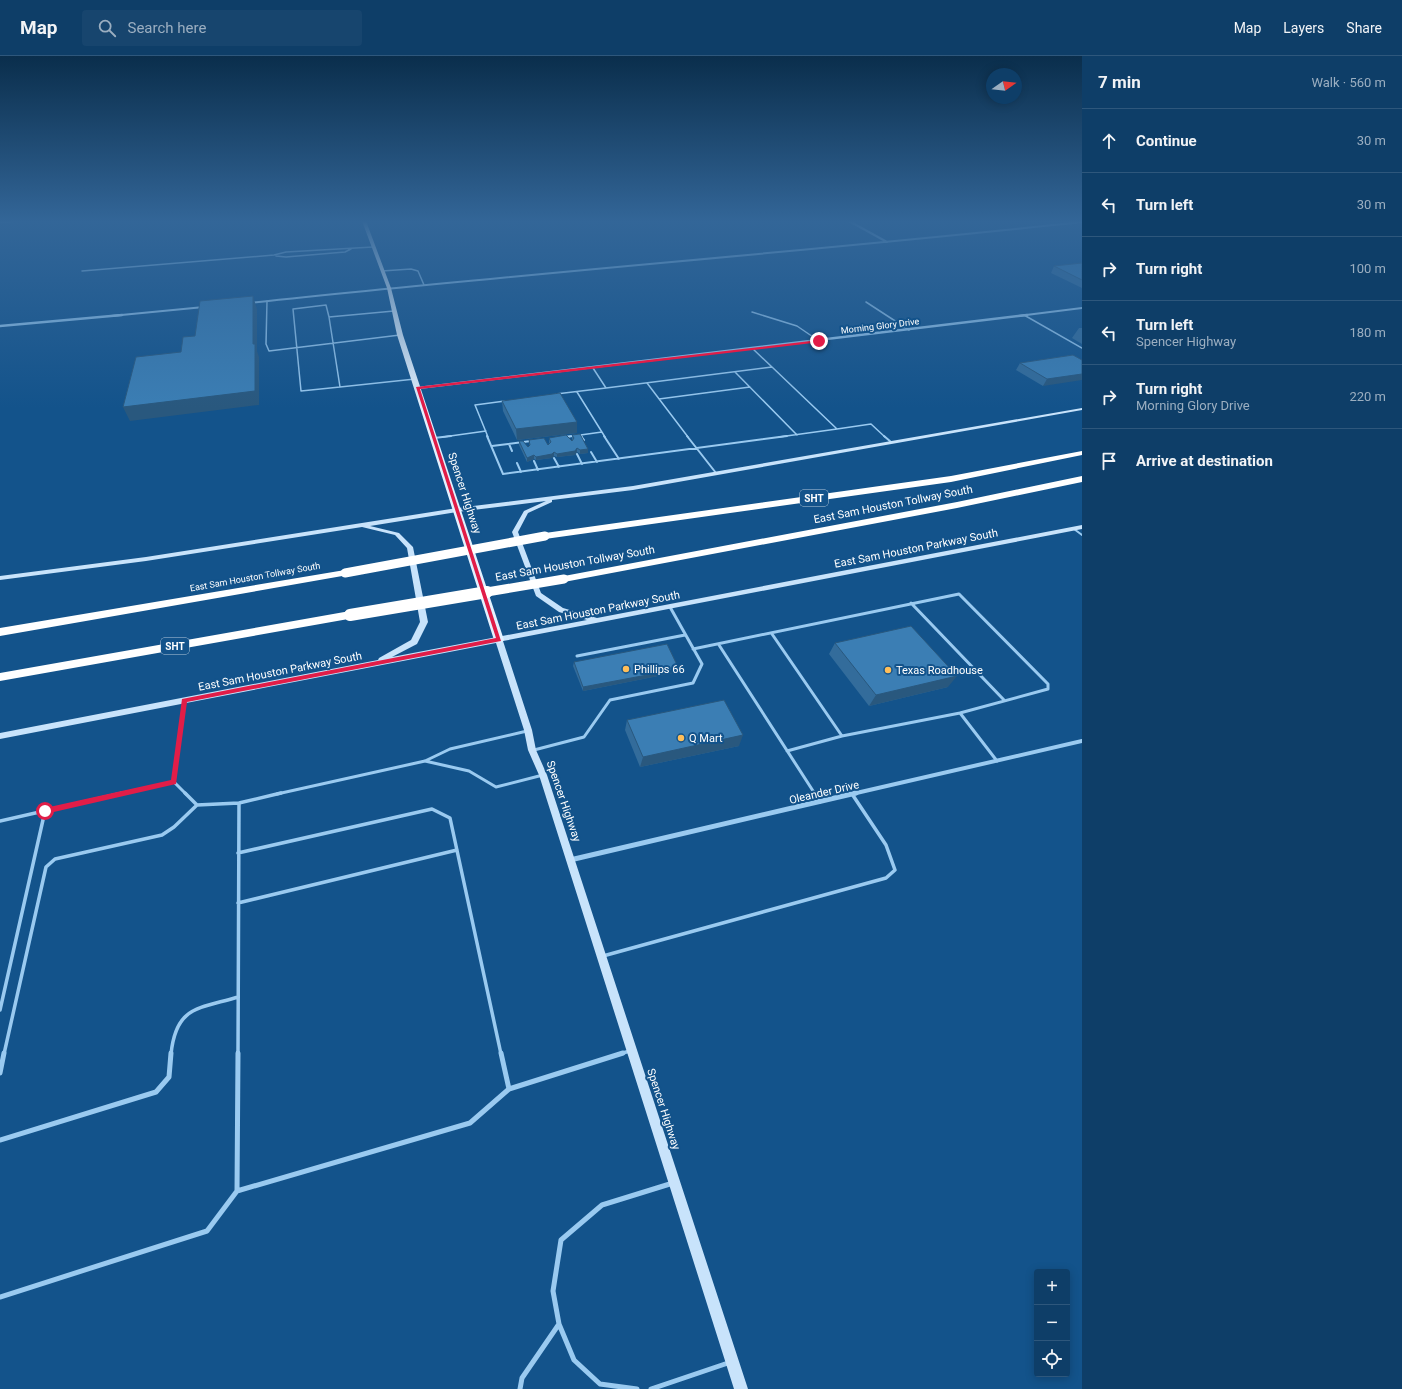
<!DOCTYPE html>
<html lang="en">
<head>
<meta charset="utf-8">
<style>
  body { margin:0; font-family:Roboto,sans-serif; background:#17456e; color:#f1f3f6 }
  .controls { position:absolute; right:12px; bottom:12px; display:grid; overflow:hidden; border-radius:4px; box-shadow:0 2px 10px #0003 }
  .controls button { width:36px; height:36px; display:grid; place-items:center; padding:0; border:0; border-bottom:1px solid #2e577c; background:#0e3e68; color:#f1f3f6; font:20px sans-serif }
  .compass { position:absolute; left:986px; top:12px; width:36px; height:36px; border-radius:50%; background:#0e3e68; box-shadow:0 2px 10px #0003; rotate:76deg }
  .stop { position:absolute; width:12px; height:12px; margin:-9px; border:3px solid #e11d48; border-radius:50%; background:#fff }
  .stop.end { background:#e11d48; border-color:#fff; box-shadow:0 1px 4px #0008 }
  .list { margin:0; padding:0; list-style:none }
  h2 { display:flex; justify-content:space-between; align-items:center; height:52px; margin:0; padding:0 16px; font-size:17px }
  h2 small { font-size:13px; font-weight:400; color:#9baec0 }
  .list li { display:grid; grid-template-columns:26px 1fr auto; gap:12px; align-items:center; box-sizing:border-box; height:64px; padding:0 16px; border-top:1px solid #2e577c }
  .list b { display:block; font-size:15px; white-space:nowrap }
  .list p { margin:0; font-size:13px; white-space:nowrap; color:#9baec0 }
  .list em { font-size:13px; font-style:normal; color:#9baec0 }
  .icon { flex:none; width:22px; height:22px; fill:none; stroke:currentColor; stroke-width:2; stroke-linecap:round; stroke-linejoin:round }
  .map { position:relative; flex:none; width:1082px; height:1333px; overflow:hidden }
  header { display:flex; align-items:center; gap:24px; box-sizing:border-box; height:56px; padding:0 20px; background:#0e3e68; border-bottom:1px solid #2e577c }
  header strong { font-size:19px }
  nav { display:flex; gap:22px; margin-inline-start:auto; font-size:14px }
  .search { width:280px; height:36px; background:#17456e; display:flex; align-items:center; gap:10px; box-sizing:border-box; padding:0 14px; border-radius:4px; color:#9baec0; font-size:15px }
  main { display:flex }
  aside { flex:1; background:#0e3e68 }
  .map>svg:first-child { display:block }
</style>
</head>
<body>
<header>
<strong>Map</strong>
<div class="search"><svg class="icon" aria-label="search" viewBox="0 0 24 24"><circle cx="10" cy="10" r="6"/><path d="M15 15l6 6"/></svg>Search here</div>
<nav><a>Map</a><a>Layers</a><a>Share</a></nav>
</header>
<main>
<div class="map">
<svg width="1082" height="1333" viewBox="0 0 1082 1333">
  <rect width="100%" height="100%" fill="#13538b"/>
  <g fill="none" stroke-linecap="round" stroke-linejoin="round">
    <path stroke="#9acaf0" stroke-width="1.5" d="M 276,200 L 286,201 L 345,196 L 351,193
      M 82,215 L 274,199 L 286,196 L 373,191
      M 382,215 L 411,213 L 418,215 L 424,229
      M 267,245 L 266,288 L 269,295 L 400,279
      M 866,246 L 909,274
      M 394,255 L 329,261 L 340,331 L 415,323
      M 752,256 L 797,270 L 819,285
      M 1024,259 L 1082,292
      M 329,261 L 326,249 L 293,253 L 301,335 L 340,331
      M 772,311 L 837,373 L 871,368 L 885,381
      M 593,312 L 606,332 L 772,311 L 753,293
      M 735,316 L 797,379
      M 647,327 L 688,381
      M 577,336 L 605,381
      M 556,338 L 606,332
      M 659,343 L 750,331
      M 581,379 L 582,381
      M 443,381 L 486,375
      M 488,381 L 475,349 L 505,345
      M 566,381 L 602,376
      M 779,381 L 837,373"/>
    <path stroke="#9acaf0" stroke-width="2" d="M 487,380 L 503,418 L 787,380
      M 581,380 L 584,384
      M 604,380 L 619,403
      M 687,380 L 716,417
      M 884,380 L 891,386
      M 564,381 L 573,380
      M 434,382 L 451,380
      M 509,388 L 512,395
      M 492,390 L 531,385
      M 591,396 L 597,406
      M 577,398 L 582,408
      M 554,402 L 559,411
      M 534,405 L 538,414
      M 517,407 L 521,416
      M 1074,473 L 1082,479"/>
    <path stroke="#9acaf0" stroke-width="3" d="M 911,547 L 1004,644
      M 772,578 L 842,680 L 960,657
      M 719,589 L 815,738
      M 693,593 L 959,538 L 1048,628 L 1048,633 L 960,657 L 997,705
      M 577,600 L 685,579
      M 534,694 L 584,681 L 610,644 L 693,627 L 702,608 L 670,551
      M 787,695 L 842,680
      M 425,705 L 469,715 L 496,731 L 543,719
      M 174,726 L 186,738
      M 174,726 L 184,645
      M 118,738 L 174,726
      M 277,738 L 425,705 L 450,693 L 527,675"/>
    <path stroke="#9acaf0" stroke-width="3.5" d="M 185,737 L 197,749 L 239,747 L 281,737
      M 814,737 L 820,746
      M 0,765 L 123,737
      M 238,797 L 432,753 L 450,762 L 501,998
      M 238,847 L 457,794
      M 603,900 L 886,822 L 895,814 L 886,789 L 852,738
      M 0,954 L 45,755
      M 4,998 L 46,811 L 55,803 L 162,779 L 174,771 L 197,749
      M 171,998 C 176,950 198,953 238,941
      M 238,998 L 239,747
      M 619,998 L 630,995"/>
    <path stroke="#9acaf0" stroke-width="5" d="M 501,997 L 509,1033
      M 0,1017 L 4,997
      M 0,1084 L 156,1036 L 169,1021 L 171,997
      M 237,1135 L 238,997
      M 0,1241 L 207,1175 L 237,1135 L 470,1067 L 509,1033 L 623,997
      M 520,1333 L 522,1322 L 559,1268
      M 637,1333 L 600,1328 L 574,1304 L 559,1268 L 553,1235 L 561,1184 L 602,1149 L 673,1127
      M 651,1333 L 728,1307"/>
    <path stroke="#9acaf0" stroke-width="2" d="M 849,165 L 887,186
      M 0,166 L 14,165
      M 250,247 C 527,217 805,196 1082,166
      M 111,260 L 204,251
      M 1018,260 L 1082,252"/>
    <path stroke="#9acaf0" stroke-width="2.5" d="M 0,270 L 122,259
      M 418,332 L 1027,259"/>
    <path stroke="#9acaf0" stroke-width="4" d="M 852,738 L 1082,685"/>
    <path stroke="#9acaf0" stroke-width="5" d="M 570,804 L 856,737"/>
    <path fill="#c8e3fb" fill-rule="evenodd" d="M 1082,352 L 1082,354 L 633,434 L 552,444 L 552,446 L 528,457 L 518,476 L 541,537 L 563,552 L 597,562 L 1082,469 L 1082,473 L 503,585 L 532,674 L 536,694 L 547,719 L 748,1333 L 734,1333 L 539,719 L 528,694 L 524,674 L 496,587 L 0,683 L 0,677 L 378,604 L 379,602 L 411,584 L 420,566 L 407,492 L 395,479 L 362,471 L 146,505 L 0,524 L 0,520 L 146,501 L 457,452 L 633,430 ZM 546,445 L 524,455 L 512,476 L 536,540 L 559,556 L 587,564 L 392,601 L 417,588 L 428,566 L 413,491 L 399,477 L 370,470 L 457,456 Z"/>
    <path fill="#e3f1ff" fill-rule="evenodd" d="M 362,165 L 366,165 L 391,232 L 403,279 L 504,584 L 502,586 L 499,587 L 494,584 L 397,279 L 387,232 Z"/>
    <path fill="#fff" fill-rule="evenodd" d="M 1082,395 L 1082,399 L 951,426 L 545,483 L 540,480 L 545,477 L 951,420 Z
      M 1082,420 L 1082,426 L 957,452 L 564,526 L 559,523 L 564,520 L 957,446 Z
      M 345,514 L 350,517 L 348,519 L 0,580 L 0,572 Z
      M 350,555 L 355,559 L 354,562 L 0,625 L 0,617 Z"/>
    <path stroke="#fff" stroke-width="9" d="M 345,517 L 545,480
      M 481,537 L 564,523"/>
    <path stroke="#fff" stroke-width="12" d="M 350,559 L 487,536"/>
  </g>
  <path fill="#336c9b" d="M 1082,207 L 1082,232 L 1051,217 L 1054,210 Z
    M 1079,272 L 1082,272 L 1082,288 L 1072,282 Z
    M 1073,299 L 1043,330 L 1016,314 L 1020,307 Z
    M 502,345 L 577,366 L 577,377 L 517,384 L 503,355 Z
    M 572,379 L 588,393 L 588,397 L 580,398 L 577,396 L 575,399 L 557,401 L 554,400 L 552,402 L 536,404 L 534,403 L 527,406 L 519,389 L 519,385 L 528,391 L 529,390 L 529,384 L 548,389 L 549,387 L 549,382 L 572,385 Z
    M 835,587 L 948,631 L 869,650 L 829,598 Z
    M 574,606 L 678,616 L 583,635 L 573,610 Z
    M 627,664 L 739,690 L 640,711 L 625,674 Z"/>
  <path fill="#29587e" d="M 253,240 L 257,253 L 257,295 L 259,301 L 259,349 L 130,365 L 123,351 L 253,288 Z
    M 1082,318 L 1082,324 L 1043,330 L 1047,323 Z
    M 577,366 L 577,377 L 517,384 L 516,373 Z
    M 577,392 L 577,396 L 575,399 L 557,401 L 557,398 Z
    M 588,393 L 588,397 L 580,398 L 580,394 Z
    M 554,396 L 554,400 L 552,402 L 536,404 L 536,401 Z
    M 534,399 L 534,403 L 527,406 L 527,402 Z
    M 679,613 L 678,616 L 583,635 L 583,631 Z
    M 957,620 L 948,631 L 869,650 L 876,639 Z
    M 743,679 L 739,690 L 640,711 L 643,701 Z"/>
  <path fill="#3b7eb4" stroke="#29587e" d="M 1082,207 L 1082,224 L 1054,210 Z
    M 253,240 L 253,288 L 255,288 L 255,335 L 123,351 L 136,301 L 181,296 L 183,281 L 195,280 L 200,245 Z
    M 1073,299 L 1082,304 L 1082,318 L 1047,323 L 1020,307 Z
    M 560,337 L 577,366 L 516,373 L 502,345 Z
    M 580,378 L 588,393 L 580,394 L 577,392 L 575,395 L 557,398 L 554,396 L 552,398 L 536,401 L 534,399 L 527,402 L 519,385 L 523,385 L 528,391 L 530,389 L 529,384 L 544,382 L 548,389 L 551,386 L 549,382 L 566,379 L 572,385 L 574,382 L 572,379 Z
    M 911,570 L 957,620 L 876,639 L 835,587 Z
    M 667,588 L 679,613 L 583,631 L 574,606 Z
    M 724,644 L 743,679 L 643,701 L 627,664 Z"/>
  <linearGradient id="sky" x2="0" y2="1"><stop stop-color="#0a2e4c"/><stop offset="0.47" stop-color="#336698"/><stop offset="1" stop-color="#336698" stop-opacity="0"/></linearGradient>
  <rect width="1082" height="352" fill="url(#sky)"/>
  <path fill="#e11d48" d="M 819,284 L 821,286 L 420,333 L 501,585 L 187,646 L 176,728 L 45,758 L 43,757 L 43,753 L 45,752 L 171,724 L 182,643 L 496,582 L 416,331 Z"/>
  <g fill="#ffbe59" stroke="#13538b" stroke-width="1.5">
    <circle cx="626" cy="613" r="4"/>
    <circle cx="888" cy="614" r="4"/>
    <circle cx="681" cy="682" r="4"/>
  </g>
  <g text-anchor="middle" stroke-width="4" stroke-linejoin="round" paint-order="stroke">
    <g font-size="9" fill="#fff" stroke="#13538b">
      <text transform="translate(880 270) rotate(-7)" y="3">Morning Glory Drive</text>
      <text transform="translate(255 521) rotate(-10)" y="3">East Sam Houston Tollway South</text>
    </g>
    <g fill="#13538b" stroke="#b8cbdc" stroke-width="1">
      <rect x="800" y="434" width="28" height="16" rx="3"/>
      <rect x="161" y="582" width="28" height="16" rx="3"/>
    </g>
    <g font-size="10" font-weight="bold" fill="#fff">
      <text x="814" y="446">SHT</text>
      <text x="175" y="594">SHT</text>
    </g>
    <g font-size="11" fill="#fff" stroke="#13538b">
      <text transform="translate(465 437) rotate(72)" y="4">Spencer Highway</text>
      <text transform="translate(893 448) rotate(-11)" y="4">East Sam Houston Tollway South</text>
      <text transform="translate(916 492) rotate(-11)" y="4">East Sam Houston Parkway South</text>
      <text transform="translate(575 507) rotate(-10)" y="4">East Sam Houston Tollway South</text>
      <text transform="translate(598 554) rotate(-11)" y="4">East Sam Houston Parkway South</text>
      <text transform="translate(280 615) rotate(-11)" y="4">East Sam Houston Parkway South</text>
      <text transform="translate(824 736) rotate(-13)" y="4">Oleander Drive</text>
      <text transform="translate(564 745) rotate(71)" y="4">Spencer Highway</text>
      <text transform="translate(664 1053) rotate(72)" y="4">Spencer Highway</text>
    </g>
    <g font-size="11" fill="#fff" stroke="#13538b" text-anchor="start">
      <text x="634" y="617">Phillips 66</text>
      <text x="896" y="618">Texas Roadhouse</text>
      <text x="689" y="686">Q Mart</text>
    </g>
  </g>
</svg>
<div class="controls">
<button>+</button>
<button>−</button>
<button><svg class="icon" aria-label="locate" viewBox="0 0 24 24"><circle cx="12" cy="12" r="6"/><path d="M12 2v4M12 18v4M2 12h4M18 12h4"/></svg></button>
</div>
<svg class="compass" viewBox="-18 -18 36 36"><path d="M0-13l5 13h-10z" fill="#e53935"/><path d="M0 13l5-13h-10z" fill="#9baec0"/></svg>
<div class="stop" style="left:45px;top:755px"></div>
<div class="stop end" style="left:819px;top:285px"></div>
</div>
<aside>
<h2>7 min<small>Walk · 560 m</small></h2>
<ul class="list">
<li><svg class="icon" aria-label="ahead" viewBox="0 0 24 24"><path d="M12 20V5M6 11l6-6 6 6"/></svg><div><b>Continue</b></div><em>30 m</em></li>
<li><svg class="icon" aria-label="left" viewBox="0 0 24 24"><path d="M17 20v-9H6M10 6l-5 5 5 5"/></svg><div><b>Turn left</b></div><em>30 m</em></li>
<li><svg class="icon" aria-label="right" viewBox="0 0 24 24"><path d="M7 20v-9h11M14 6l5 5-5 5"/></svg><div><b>Turn right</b></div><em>100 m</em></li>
<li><svg class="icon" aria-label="left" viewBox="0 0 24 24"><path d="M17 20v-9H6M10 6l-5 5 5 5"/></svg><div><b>Turn left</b><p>Spencer Highway</p></div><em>180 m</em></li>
<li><svg class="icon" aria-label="right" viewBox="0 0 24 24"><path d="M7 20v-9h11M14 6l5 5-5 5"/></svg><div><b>Turn right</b><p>Morning Glory Drive</p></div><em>220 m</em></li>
<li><svg class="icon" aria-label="arrive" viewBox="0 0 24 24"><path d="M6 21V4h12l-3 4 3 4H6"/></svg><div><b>Arrive at destination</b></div></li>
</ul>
</aside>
</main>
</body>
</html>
